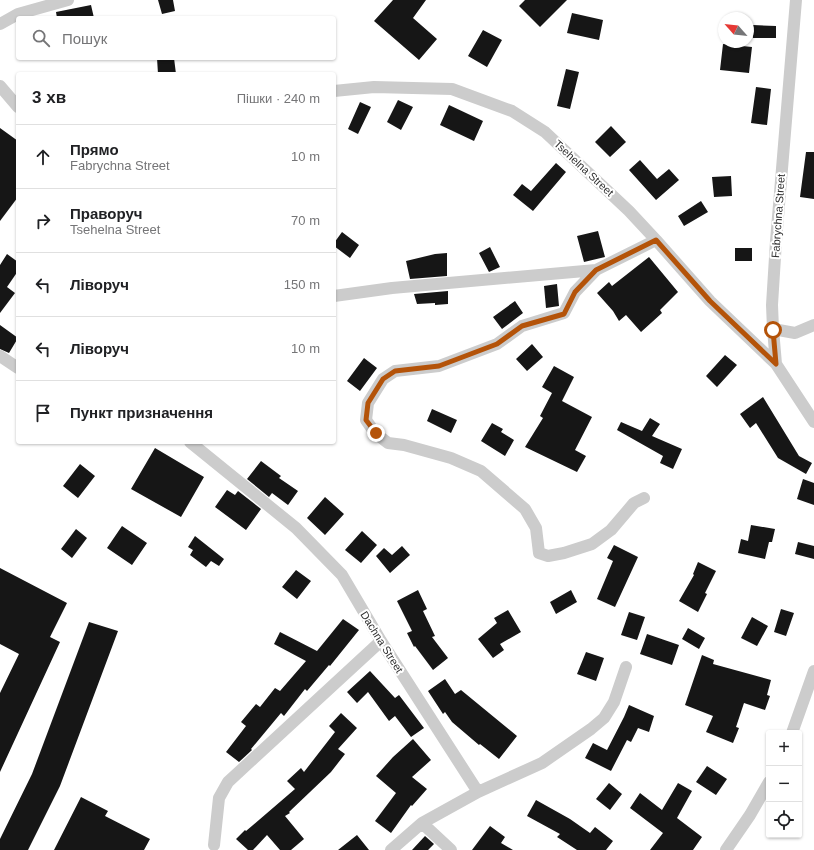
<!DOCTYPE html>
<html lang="uk">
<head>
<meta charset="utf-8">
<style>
  body { margin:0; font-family:Arial,sans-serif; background:#f2f2f2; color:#202124 }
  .controls { position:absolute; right:12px; bottom:12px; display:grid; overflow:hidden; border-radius:4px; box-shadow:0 1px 3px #0004 }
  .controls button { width:36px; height:36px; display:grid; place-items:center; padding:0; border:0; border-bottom:1px solid #e0e0e0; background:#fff; color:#202124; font:20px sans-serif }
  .compass { position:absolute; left:718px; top:12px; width:36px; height:36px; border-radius:50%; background:#fff; box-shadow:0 1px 3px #0004; rotate:297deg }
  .stop { position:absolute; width:12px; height:12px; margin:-9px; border:3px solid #b45309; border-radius:50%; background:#fff }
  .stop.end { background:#b45309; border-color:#fff; box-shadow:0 1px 4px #0008 }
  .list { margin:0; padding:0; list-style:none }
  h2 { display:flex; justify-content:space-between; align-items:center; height:52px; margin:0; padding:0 16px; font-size:17px }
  h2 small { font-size:13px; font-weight:400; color:#757577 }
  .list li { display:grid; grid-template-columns:26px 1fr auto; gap:12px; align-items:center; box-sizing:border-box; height:64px; padding:0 16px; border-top:1px solid #e0e0e0 }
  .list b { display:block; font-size:15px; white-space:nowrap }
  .list p { margin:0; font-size:13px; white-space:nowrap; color:#757577 }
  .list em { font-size:13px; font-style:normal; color:#757577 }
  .icon { flex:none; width:22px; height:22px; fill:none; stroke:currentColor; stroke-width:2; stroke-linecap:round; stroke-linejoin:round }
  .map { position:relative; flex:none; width:814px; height:850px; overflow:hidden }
  .search { position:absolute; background:#fff; box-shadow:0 1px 3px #0004; left:16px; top:16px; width:320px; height:44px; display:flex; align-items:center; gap:10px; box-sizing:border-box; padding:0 14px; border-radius:4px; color:#757577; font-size:15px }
  .panel { position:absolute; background:#fff; box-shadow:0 1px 3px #0004; left:16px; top:72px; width:320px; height:372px; border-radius:4px }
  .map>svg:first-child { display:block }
</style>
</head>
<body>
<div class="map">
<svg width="814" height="850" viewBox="0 0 814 850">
  <rect width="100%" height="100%" fill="#fff"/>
  <path fill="#161616" d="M 158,0 L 173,0 L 175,11 L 162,14 Z
    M 393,0 L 426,0 L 413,18 L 437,39 L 419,60 L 374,21 Z
    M 525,0 L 567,0 L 540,27 L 519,6 Z
    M 91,5 L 94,18 L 57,18 L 56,12 Z
    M 572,13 L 603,20 L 599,40 L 567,33 Z
    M 753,25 L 776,26 L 776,38 L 753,38 Z
    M 483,30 L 502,40 L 487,67 L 468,56 Z
    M 723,44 L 752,47 L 749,73 L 720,70 Z
    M 157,58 L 174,58 L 176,74 L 158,74 Z
    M 566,69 L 579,72 L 570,109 L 557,106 Z
    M 756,87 L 771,89 L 767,125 L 751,123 Z
    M 398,100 L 413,107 L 401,130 L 387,122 Z
    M 360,102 L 371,107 L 358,134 L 348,129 Z
    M 449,105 L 483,121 L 474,141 L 440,125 Z
    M 611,126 L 626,142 L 610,157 L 595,142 Z
    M 0,128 L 18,141 L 18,197 L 0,221 Z
    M 806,152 L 814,152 L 814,199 L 800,197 Z
    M 640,160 L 657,179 L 669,169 L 679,180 L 656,200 L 629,170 Z
    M 556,163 L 566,172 L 533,211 L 513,195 L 522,184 L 531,191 Z
    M 731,176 L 732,196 L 714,197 L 712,177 Z
    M 701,201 L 708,212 L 684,226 L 678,216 Z
    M 598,231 L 605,257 L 584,262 L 577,236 Z
    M 342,232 L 359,245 L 350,258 L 334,246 L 334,243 Z
    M 490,247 L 500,267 L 489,272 L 479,253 Z
    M 735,248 L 752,248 L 752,261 L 735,261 Z
    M 447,253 L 447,276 L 410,279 L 406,261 L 435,254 Z
    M 7,254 L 18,262 L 18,271 L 7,287 L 15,293 L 0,313 L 0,265 Z
    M 649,257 L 678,292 L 660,310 L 662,313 L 641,332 L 626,315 L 619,321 L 613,311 L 597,293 L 609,282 L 612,286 Z
    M 557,284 L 559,306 L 546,308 L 544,286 Z
    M 448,291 L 448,304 L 435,305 L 435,303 L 417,304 L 414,294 Z
    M 515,301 L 523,313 L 502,329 L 493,317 Z
    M 0,325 L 18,338 L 9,353 L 0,349 Z
    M 532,344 L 543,357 L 527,371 L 516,359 Z
    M 725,355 L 737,365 L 717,387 L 706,376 Z
    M 364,358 L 377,368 L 360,391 L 347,381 Z
    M 554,366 L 574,377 L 562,401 L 592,417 L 575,450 L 586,456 L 577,472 L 525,447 L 543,418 L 540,416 L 552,393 L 542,387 Z
    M 763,397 L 799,456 L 812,463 L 806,474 L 778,458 L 756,423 L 750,428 L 740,414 Z
    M 432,409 L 457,420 L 451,433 L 427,421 Z
    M 650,418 L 660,424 L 652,436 L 682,449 L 673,469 L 660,463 L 663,456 L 617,430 L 621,422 L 642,431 Z
    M 492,423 L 503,429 L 501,432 L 514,440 L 505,456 L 481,441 Z
    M 155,448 L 204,477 L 181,517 L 131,489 Z
    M 261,461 L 281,476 L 279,478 L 298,491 L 288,505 L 272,493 L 269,497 L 247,479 Z
    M 80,464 L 95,476 L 78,498 L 63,486 Z
    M 803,479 L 814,483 L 814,505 L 797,499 Z
    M 227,490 L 235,495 L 238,491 L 261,509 L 246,530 L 215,507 Z
    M 325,497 L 344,514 L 325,535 L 307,518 Z
    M 751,525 L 775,529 L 772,542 L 769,542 L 765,559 L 738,553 L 741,539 L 748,541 Z
    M 122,526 L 147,543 L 132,565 L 107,548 Z
    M 76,529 L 87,538 L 72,558 L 61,549 Z
    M 362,531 L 377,545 L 361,563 L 345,550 Z
    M 195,536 L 224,559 L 219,566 L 211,561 L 206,567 L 190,555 L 193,550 L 188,547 Z
    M 798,542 L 814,546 L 814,559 L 795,554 Z
    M 614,545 L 638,557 L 615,607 L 597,599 L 613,561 L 607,558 Z
    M 402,546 L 410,555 L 390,573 L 376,556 L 384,548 L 392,555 Z
    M 698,562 L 716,571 L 705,593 L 707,594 L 698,612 L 679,601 L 694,575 L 693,574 Z
    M 0,568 L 67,603 L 50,637 L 60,642 L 0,772 L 0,693 L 19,654 L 0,644 Z
    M 296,570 L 311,581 L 297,599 L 282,587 Z
    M 418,590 L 427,609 L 423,611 L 435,636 L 432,637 L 448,658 L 433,670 L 415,646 L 414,647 L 407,633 L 412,631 L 397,601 Z
    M 571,590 L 577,602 L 556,614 L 550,602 Z
    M 781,609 L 794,613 L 786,636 L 774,632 Z
    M 508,610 L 521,632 L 500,644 L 504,650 L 493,658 L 478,639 L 497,623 L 494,618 Z
    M 629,612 L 645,617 L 637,640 L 621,635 Z
    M 752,617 L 768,626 L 757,646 L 741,638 Z
    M 343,619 L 359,630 L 330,666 L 329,665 L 307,691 L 305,689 L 284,716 L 281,713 L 251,749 L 252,750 L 239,762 L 226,752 L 246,726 L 241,722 L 256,704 L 260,707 L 275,688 L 280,691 L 306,661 L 274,644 L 280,632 L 317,651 Z
    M 89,622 L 118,631 L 60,786 L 28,850 L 0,850 L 0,839 L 32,774 Z
    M 688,628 L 705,638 L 699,649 L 682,639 Z
    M 647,634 L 679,645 L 672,665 L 640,654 Z
    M 586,652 L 604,658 L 596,681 L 577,674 Z
    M 702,655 L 714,660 L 713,664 L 771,680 L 767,695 L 770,696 L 765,710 L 744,703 L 736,727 L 739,728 L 733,743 L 706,732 L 713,716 L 685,705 Z
    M 370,671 L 395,698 L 399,695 L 424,728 L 411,737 L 395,716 L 389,721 L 368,692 L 357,703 L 347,692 Z
    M 445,679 L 455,694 L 461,690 L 517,736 L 499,759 L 480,744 L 479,745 L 452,722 L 445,712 L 443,714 L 428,691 Z
    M 629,705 L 654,716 L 649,732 L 638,728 L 631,742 L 627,740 L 611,771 L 585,758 L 593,743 L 607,750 L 624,717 Z
    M 341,713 L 357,728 L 338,749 L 345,754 L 331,772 L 289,812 L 290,813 L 285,816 L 304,839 L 291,850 L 280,850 L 267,835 L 253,850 L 248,850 L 236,839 L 245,830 L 246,831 L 295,789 L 287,781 L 301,768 L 304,772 L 335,732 L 329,726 Z
    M 413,739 L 431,760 L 412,777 L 427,789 L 412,806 L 411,805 L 391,833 L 375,821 L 396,793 L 376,776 L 393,757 Z
    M 707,766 L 727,779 L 716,795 L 696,782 Z
    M 609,783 L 622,794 L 610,810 L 596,799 Z
    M 678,783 L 692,791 L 677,818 L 702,837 L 693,850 L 650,850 L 663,833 L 630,808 L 640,793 L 662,810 Z
    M 81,797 L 108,811 L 105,816 L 150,839 L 144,850 L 54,850 Z
    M 536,800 L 570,819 L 590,833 L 595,827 L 613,841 L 606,850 L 577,850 L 557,837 L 560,834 L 527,816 Z
    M 490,826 L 505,837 L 501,843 L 513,850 L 472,850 Z
    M 357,835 L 369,850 L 338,850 Z
    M 425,836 L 434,844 L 428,850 L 412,850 Z"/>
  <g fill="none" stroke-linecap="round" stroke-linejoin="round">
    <path stroke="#ccc" stroke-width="12" d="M 796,0 L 776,241 L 772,305 L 773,329 L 776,364 L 814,422
      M 0,24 L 18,14 L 68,0
      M 0,86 L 18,107
      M 334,91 L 374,87 L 452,89 L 512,111 L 545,132 L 629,211 L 656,240 L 710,301 L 776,364
      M 596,270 L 575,292 L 564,313 L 522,326 L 497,344 L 439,366 L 395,371 L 383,379 L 368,403 L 366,420 L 375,433 L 388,443 L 404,445 L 451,458 L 481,471 L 525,509 L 536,528 L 539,553 L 548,556 L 564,553 L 592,544 L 611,530 L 634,503 L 644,498
      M 334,296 L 392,288 L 596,270 L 656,240
      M 773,329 L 795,333 L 814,325
      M 0,356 L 18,368
      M 190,442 L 296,528 L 342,575 L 381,641 L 478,792 L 422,823 L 451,850
      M 792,733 L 814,671
      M 478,792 L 542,763 L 591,729 L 604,718 L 614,702 L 626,667
      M 214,845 L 219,798 L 228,782 L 381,641
      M 391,850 L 422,823
      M 726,850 L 750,815 L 769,782"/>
  </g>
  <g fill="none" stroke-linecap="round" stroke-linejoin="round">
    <path stroke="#b45309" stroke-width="5" d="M 376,433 L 366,420 L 368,403 L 383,379 L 395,371 L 439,366 L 497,344 L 522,326 L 564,314 L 575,292 L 596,270 L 656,240 L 710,301 L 776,364 L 773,330"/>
  </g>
  <g text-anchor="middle" stroke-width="4" stroke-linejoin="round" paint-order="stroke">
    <g font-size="11" fill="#2f2f2f" stroke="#fff">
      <text transform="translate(584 168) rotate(43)" y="4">Tsehelna Street</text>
      <text transform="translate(778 216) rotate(-86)" y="4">Fabrychna Street</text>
      <text transform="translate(382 642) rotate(58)" y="4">Dachna Street</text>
    </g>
  </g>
</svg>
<div class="controls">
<button>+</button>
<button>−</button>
<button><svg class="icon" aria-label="locate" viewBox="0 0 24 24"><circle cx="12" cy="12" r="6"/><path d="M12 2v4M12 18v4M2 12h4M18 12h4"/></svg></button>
</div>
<svg class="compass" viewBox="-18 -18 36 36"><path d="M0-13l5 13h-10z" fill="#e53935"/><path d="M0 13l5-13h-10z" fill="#757577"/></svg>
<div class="stop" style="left:773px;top:330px"></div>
<div class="stop end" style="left:376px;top:433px"></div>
<div class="search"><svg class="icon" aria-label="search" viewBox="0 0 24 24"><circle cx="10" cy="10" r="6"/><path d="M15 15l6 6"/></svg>Пошук</div>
<section class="panel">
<h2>3 хв<small>Пішки · 240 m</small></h2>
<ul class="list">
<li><svg class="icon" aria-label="ahead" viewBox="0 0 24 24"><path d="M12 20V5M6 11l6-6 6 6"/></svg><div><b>Прямо</b><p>Fabrychna Street</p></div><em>10 m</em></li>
<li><svg class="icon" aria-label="right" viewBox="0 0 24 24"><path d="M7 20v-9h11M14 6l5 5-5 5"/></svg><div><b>Праворуч</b><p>Tsehelna Street</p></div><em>70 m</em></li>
<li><svg class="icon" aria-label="left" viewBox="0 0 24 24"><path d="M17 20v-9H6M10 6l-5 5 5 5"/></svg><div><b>Ліворуч</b></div><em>150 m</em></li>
<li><svg class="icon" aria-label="left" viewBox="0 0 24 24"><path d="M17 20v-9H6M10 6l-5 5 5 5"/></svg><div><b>Ліворуч</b></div><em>10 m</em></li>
<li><svg class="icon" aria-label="arrive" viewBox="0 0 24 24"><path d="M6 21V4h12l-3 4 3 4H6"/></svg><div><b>Пункт призначення</b></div></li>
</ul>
</section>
</div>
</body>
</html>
